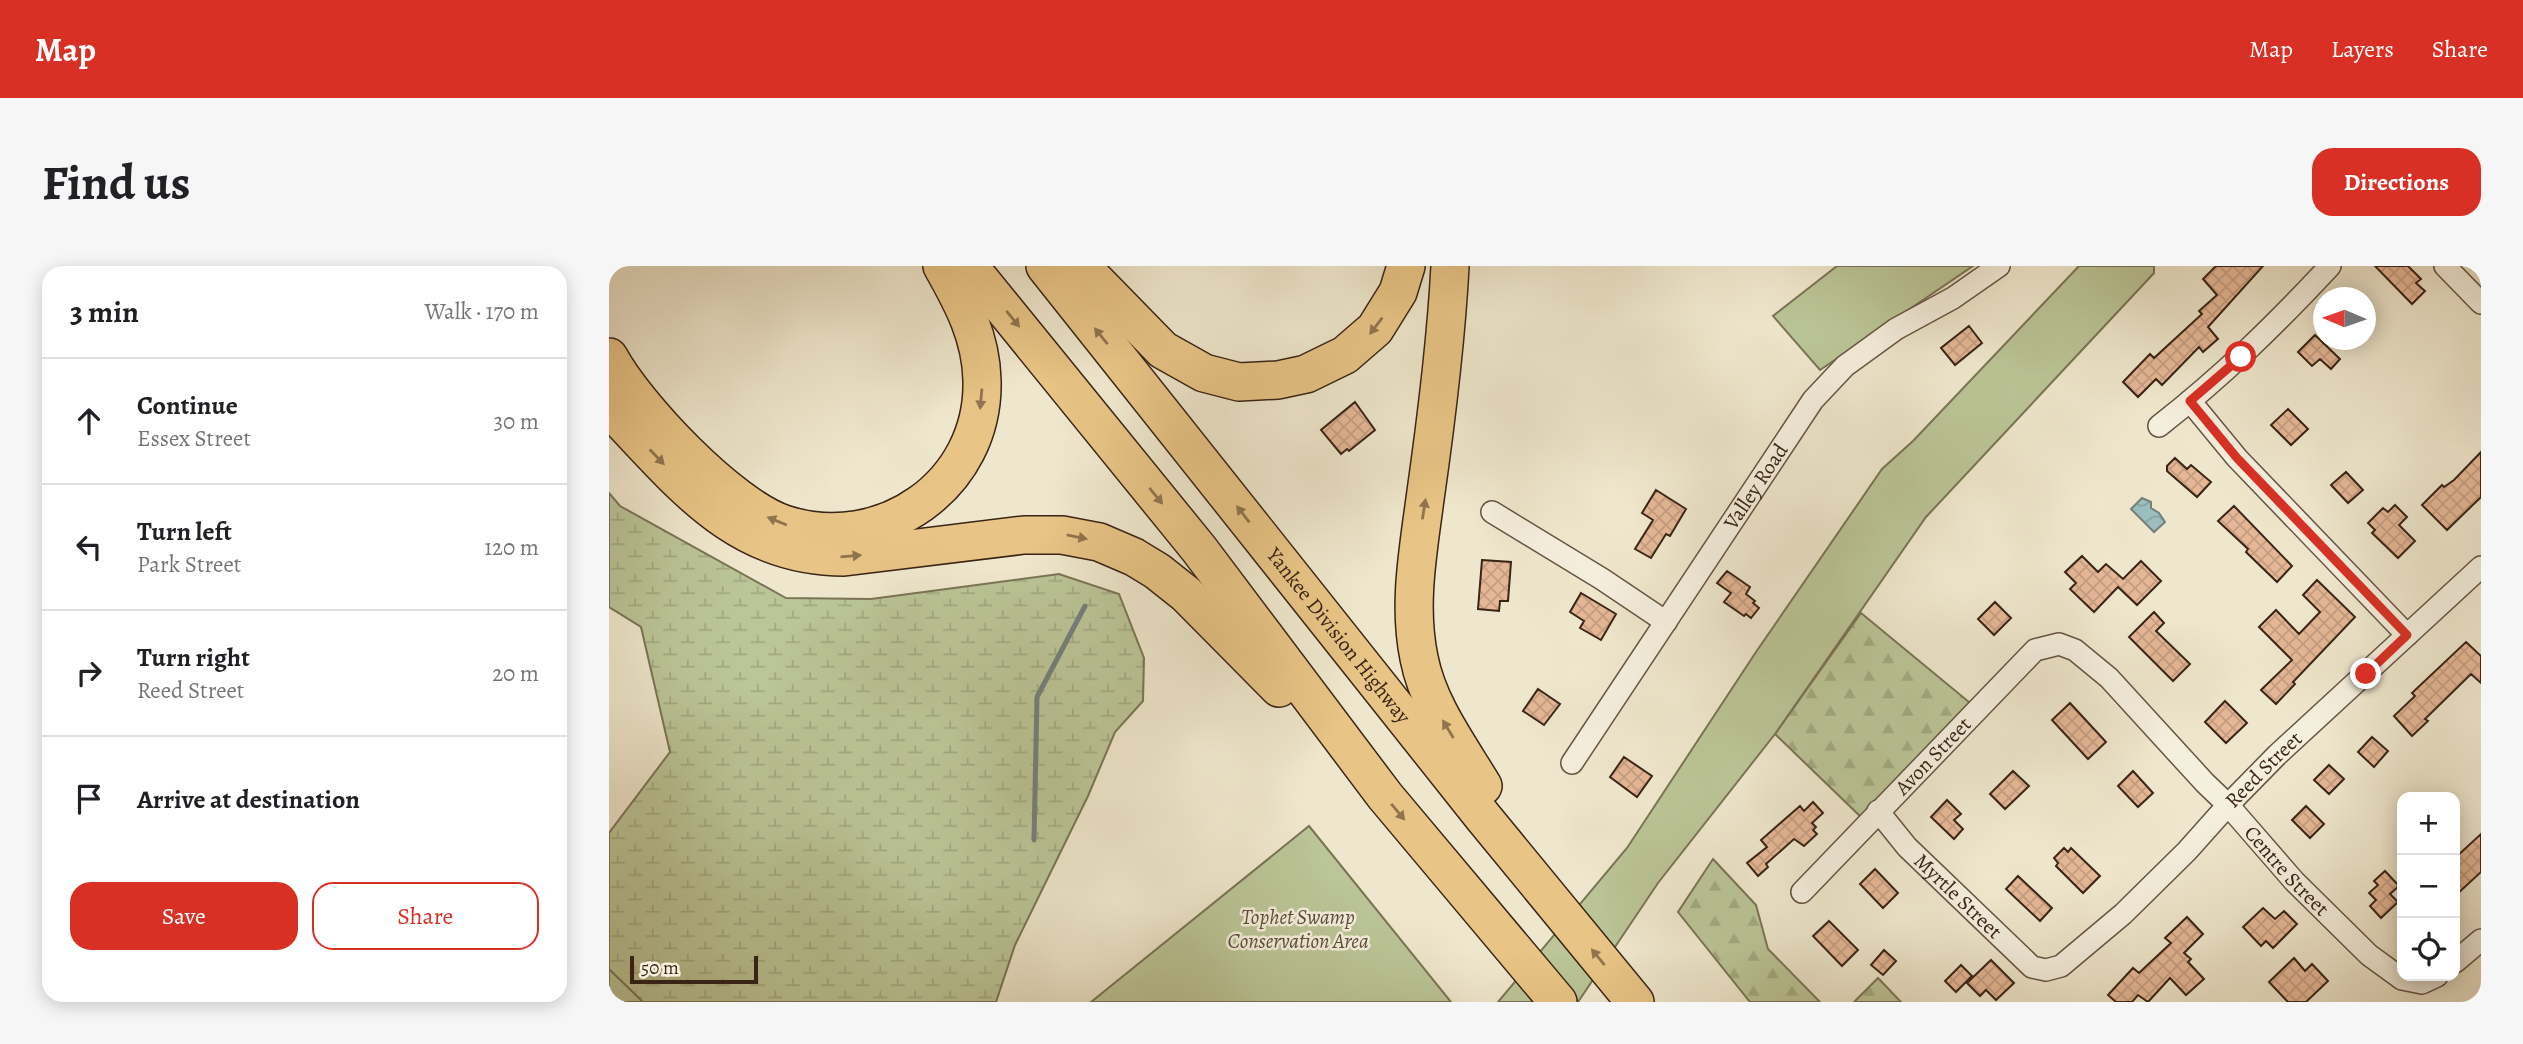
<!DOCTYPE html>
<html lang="en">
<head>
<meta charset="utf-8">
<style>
  body { margin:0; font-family:Alegreya,serif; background:#f6f6f6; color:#202124 }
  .controls { position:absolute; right:21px; bottom:21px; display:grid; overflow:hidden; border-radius:14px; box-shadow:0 4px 18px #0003 }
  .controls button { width:63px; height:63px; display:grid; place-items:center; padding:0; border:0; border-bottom:2px solid #e0e0e0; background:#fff; color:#202124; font:35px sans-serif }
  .compass { position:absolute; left:1704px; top:21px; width:63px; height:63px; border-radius:50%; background:#fff; box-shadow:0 4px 18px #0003; rotate:272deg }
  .scale { position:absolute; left:21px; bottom:18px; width:128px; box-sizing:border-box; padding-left:7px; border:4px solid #392416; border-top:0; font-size:19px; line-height:24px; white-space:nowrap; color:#392416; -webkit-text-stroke:5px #f5efde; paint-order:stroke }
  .stop { position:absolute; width:21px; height:21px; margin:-16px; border:5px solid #d93025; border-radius:50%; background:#fff }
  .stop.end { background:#d93025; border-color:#fff; box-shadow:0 2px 7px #0008 }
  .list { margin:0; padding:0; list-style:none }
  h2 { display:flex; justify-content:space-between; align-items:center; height:91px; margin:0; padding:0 28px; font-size:30px }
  h2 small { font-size:23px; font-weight:400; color:#757577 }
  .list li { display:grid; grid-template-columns:46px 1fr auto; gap:21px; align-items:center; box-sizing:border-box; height:126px; padding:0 28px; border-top:2px solid #e0e0e0 }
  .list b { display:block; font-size:26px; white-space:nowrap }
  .list p { margin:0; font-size:23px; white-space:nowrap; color:#757577 }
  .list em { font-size:23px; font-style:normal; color:#757577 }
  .actions { display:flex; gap:14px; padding:21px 28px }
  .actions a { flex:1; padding:16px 0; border:2px solid #d93025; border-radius:21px; text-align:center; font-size:24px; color:#d93025 }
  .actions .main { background:#d93025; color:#fff }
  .icon { flex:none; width:38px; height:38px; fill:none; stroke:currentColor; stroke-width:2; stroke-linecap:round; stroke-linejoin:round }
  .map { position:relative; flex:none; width:1872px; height:736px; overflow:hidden; border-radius:21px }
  header { display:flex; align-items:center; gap:42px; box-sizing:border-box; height:98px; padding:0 35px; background:#d93025; color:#fff }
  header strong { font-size:33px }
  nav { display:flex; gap:38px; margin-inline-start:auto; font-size:24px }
  .intro { display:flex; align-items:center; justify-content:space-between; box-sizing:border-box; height:168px; padding:0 42px }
  h1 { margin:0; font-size:49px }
  .button { padding:18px 32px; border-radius:21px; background:#d93025; color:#fff; font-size:24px; font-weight:700 }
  main { display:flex; gap:42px; padding:0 42px }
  aside { flex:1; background:#fff; border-radius:21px; box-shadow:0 4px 18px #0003 }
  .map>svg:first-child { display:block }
</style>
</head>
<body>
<header>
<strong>Map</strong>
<nav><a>Map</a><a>Layers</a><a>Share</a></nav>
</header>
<div class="intro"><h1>Find us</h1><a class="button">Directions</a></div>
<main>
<aside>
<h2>3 min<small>Walk · 170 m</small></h2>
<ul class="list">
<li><svg class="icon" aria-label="ahead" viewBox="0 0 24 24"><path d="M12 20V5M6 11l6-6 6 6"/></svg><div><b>Continue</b><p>Essex Street</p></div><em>30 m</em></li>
<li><svg class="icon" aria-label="left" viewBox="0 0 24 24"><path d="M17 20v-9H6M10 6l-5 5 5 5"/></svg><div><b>Turn left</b><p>Park Street</p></div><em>120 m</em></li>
<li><svg class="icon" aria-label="right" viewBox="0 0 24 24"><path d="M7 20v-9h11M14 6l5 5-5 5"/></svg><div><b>Turn right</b><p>Reed Street</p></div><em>20 m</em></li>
<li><svg class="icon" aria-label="arrive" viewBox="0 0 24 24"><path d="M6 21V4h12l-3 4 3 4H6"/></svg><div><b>Arrive at destination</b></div></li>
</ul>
<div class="actions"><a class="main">Save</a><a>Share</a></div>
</aside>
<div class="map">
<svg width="1872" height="736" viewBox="0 0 1872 736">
  <defs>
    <pattern id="forest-firs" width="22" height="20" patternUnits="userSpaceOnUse" patternTransform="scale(1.75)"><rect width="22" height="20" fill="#bbc597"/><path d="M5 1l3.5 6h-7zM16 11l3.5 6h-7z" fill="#a2a981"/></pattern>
    <pattern id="wetland-marsh" width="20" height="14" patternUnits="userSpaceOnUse" patternTransform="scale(1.75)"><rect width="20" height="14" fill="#bbc597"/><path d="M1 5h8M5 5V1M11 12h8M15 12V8" fill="none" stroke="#a2a981"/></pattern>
    <pattern id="water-waves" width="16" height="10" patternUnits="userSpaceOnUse" patternTransform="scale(1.75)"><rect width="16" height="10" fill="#9cbebf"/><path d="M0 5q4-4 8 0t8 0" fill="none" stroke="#87a3a3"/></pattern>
    <pattern id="building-cross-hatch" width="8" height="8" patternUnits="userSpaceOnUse" patternTransform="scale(1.75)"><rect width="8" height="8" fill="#e5b796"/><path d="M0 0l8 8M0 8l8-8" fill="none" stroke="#c59d81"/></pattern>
  </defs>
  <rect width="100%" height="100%" fill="#efe7cd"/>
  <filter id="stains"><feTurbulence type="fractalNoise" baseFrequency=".00286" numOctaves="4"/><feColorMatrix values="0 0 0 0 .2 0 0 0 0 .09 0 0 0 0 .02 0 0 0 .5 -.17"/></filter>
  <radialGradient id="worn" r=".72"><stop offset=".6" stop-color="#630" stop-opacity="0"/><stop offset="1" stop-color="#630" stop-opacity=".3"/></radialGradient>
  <path fill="url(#forest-firs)" stroke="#7a7456" stroke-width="2" d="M 1252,347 L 1366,441 L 1254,553 L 1166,468 Z
    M 1104,593 L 1147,639 L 1159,683 L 1211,736 L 1141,736 L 1069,646 Z
    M 1269,712 L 1292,736 L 1245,736 Z"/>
  <path fill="url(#wetland-marsh)" stroke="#7a7456" stroke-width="2" d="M 0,227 L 11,240 L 177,332 L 262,333 L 450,308 L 510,328 L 535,392 L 534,435 L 506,466 L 479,530 L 406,679 L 387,736 L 0,736 L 0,567 L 61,486 L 32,361 L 0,341 Z"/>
  <path fill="#bbc597" stroke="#7a7456" stroke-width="2" d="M 1228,0 L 1364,0 L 1211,104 L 1164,50 Z
    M 1470,0 L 1545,0 L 1545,7 L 1317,251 L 1166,468 L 1049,617 L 969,736 L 889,736 L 1018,582 L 1147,386 L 1273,203 L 1304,175 Z
    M 700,560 L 842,736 L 482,736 Z
    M 0,703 L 34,736 L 0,736 Z"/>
  <path fill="url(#water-waves)" stroke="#74807b" stroke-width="2" d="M 1533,232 L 1542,236 L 1542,242 L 1550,247 L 1556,256 L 1545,266 L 1522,243 Z"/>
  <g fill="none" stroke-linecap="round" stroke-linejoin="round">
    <path stroke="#74807b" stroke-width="5" d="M 425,574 L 428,431 L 476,340"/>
  </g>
  <path fill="url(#building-cross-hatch)" stroke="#392416" stroke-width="2" d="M 1607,0 L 1654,0 L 1599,61 L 1609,73 L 1594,86 L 1590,81 L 1553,119 L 1547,113 L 1529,131 L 1514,116 L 1541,88 L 1545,92 L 1593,48 L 1590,45 L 1608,29 L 1594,13 Z
    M 1766,0 L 1799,0 L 1812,13 L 1807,17 L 1816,25 L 1803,38 Z
    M 1360,60 L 1373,77 L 1346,99 L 1332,82 Z
    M 1706,69 L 1731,93 L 1722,103 L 1711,93 L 1703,100 L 1689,86 Z
    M 746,136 L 766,164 L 740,185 L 738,183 L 732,188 L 712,164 Z
    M 1679,143 L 1699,163 L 1682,179 L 1662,159 Z
    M 1872,186 L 1872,231 L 1838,264 L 1813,239 L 1833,219 L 1835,221 L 1845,214 Z
    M 1566,192 L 1578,203 L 1582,199 L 1602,216 L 1588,231 L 1558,205 L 1558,200 Z
    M 1737,206 L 1754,224 L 1739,237 L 1722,219 Z
    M 1047,224 L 1077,243 L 1061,270 L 1057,268 L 1042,292 L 1026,283 L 1044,254 L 1033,247 Z
    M 1786,239 L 1798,251 L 1790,259 L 1806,275 L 1789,292 L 1763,267 L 1766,264 L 1759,257 L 1774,242 L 1779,246 Z
    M 1625,240 L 1683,300 L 1668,316 L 1637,286 L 1639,283 L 1609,255 Z
    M 1473,290 L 1489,306 L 1497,298 L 1514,313 L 1532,295 L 1552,315 L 1528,339 L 1509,321 L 1485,346 L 1461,323 L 1467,317 L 1456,306 Z
    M 873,294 L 902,296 L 899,335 L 891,335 L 890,345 L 869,343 Z
    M 1118,305 L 1141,321 L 1137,328 L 1146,335 L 1144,337 L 1150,342 L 1142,352 L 1137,348 L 1135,350 L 1115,336 L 1122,327 L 1108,317 Z
    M 1708,314 L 1746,351 L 1684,416 L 1686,418 L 1667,438 L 1652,424 L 1683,394 L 1650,361 L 1667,344 L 1690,368 L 1711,346 L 1694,329 Z
    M 972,327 L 1007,348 L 992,374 L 971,362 L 975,355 L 961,346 Z
    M 1386,336 L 1402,352 L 1385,369 L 1369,353 Z
    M 1545,346 L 1555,357 L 1547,365 L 1581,398 L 1564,415 L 1520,371 Z
    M 1857,376 L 1872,390 L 1872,417 L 1862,408 L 1816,453 L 1819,455 L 1803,470 L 1785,450 L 1806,430 L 1803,427 Z
    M 929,423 L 951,438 L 935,459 L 914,445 Z
    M 1616,435 L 1638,457 L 1617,477 L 1596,456 Z
    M 1461,437 L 1497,476 L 1479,493 L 1443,454 Z
    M 1763,471 L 1779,485 L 1765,501 L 1749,486 Z
    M 1015,491 L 1043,510 L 1028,531 L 1001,511 Z
    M 1720,499 L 1735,513 L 1720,528 L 1705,514 Z
    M 1404,505 L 1420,520 L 1396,543 L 1381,528 Z
    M 1524,505 L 1544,527 L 1529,541 L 1509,520 Z
    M 1338,534 L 1352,548 L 1345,554 L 1354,563 L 1345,573 L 1322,551 Z
    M 1204,536 L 1214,547 L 1203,557 L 1207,561 L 1204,564 L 1208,568 L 1195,580 L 1185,573 L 1157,598 L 1159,601 L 1149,610 L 1138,597 L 1158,581 L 1152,574 L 1191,540 L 1195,545 Z
    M 1697,540 L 1715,558 L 1701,572 L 1683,554 Z
    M 1872,568 L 1872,606 L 1846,630 L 1846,592 Z
    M 1455,582 L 1459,586 L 1462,582 L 1491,610 L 1474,627 L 1447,600 L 1449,597 L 1445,592 Z
    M 1266,603 L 1289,627 L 1274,642 L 1251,618 Z
    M 1776,605 L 1790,620 L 1781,628 L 1789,636 L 1772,652 L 1761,640 L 1767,634 L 1760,627 L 1769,619 L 1765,615 Z
    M 1409,610 L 1443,642 L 1431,655 L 1397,623 Z
    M 1654,642 L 1666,653 L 1675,645 L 1688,658 L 1664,682 L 1657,675 L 1652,680 L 1634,661 Z
    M 1578,651 L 1594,668 L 1575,687 L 1582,693 L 1579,696 L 1595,713 L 1577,729 L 1561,712 L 1539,736 L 1529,729 L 1523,736 L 1507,736 L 1499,729 L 1524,702 L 1530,707 L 1562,677 L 1556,672 Z
    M 1220,655 L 1249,684 L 1233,700 L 1204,670 Z
    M 1275,684 L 1287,695 L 1274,709 L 1262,699 Z
    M 1685,692 L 1696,705 L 1703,698 L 1719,715 L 1697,736 L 1679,736 L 1660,716 Z
    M 1382,694 L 1405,717 L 1387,734 L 1377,724 L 1371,730 L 1358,717 Z
    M 1352,699 L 1363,710 L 1347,726 L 1336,715 Z"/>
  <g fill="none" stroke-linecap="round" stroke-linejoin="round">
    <defs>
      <g id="street">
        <path d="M 1836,0 L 1872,37"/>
        <path d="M 1581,135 L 1628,192 L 1798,369"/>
        <path d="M 1550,160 C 1614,110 1666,59 1721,0"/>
        <path d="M 883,246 L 993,313 L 1057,356"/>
        <path id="s1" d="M 963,497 L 1204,134 L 1236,100 L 1287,63 L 1344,32 L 1390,0"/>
        <path id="s2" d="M 1269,545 L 1298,581 L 1423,701 L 1437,704 L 1452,700 L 1514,648 L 1578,585 L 1619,539 L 1668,489 L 1872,301"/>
        <path id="s3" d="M 1193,626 L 1426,384 L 1450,378 L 1466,384 L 1500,412 L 1596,517 L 1619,539 L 1685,615 L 1760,689 L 1793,713 L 1813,717 L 1828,710"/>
        <path d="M 1846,696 L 1872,674"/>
      </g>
      <g id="highway">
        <path d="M 360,0 L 590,283 L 776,530 L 949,736"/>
        <path id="s4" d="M 436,0 L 874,551 L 1026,736"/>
        <path d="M 472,0 L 554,84 L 595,107 L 630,116 L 669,114 L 697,108 L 736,89 L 766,63 L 789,26 L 797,0"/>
        <path d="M 841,0 C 837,78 827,156 816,233 C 809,286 799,339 810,392 C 819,439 850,480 874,520"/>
        <path d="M 0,91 C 27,141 121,240 175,258 C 273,290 376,219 373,114 C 372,71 354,37 333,0"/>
        <path d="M 0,142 C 71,215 125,291 235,291 L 415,269 L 453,269 L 490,276 L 525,291 L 548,305 L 577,328 L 670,422"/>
      </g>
    </defs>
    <use href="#street" stroke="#654" stroke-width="24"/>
    <use href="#highway" stroke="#392416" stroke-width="40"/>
    <use href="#street" stroke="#f5efde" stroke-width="21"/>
    <use href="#highway" stroke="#e8c486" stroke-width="37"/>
  </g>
  <defs><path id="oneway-solid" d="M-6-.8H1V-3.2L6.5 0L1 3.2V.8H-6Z" transform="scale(1.75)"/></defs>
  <g fill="#90744e">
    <use href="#oneway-solid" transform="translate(404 53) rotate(51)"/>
    <use href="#oneway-solid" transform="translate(767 60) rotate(127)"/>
    <use href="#oneway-solid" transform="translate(492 70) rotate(-129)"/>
    <use href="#oneway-solid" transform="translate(372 133) rotate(95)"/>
    <use href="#oneway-solid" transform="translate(48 191) rotate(46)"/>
    <use href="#oneway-solid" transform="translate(547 230) rotate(51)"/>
    <use href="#oneway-solid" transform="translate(815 243) rotate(-81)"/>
    <use href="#oneway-solid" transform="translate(634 248) rotate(-128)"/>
    <use href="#oneway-solid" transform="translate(168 255) rotate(-158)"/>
    <use href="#oneway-solid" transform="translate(468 271) rotate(11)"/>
    <use href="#oneway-solid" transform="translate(242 290) rotate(-5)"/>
    <use href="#oneway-solid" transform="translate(839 463) rotate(-121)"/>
    <use href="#oneway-solid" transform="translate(789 546) rotate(50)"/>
    <use href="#oneway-solid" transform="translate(989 691) rotate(-129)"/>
  </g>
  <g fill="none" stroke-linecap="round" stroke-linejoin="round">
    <path stroke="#d93025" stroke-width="9" d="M 1632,91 L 1581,135 L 1628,192 L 1798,369 L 1757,408"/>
  </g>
  <g text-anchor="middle" stroke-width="5" stroke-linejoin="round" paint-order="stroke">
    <g font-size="21" fill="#392416" stroke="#f5efde">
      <text dy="7" stroke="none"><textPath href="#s1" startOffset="332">Valley Road</textPath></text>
      <text dy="7" stroke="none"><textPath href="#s4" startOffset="472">Yankee Division Highway</textPath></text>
      <text dy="7" stroke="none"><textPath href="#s3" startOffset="189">Avon Street</textPath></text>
      <text dy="7" stroke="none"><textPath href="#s2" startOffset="532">Reed Street</textPath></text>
      <text dy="7" stroke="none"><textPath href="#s3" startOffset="684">Centre Street</textPath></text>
      <text dy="7" stroke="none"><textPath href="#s2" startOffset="117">Myrtle Street</textPath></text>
    </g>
    <g font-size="21" font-style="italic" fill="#5a4c36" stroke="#f5efde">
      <text x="689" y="658">Tophet Swamp<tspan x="689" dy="24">Conservation Area</tspan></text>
    </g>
  </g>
  <rect width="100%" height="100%" filter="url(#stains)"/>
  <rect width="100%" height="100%" fill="url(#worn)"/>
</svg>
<div class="controls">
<button>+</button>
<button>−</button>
<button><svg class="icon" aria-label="locate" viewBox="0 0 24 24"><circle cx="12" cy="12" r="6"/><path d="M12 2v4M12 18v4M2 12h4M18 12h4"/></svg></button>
</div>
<svg class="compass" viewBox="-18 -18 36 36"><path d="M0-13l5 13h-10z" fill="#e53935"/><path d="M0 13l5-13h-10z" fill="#757577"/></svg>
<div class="scale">50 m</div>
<div class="stop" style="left:1632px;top:91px"></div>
<div class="stop end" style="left:1757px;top:408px"></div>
</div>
</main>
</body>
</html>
